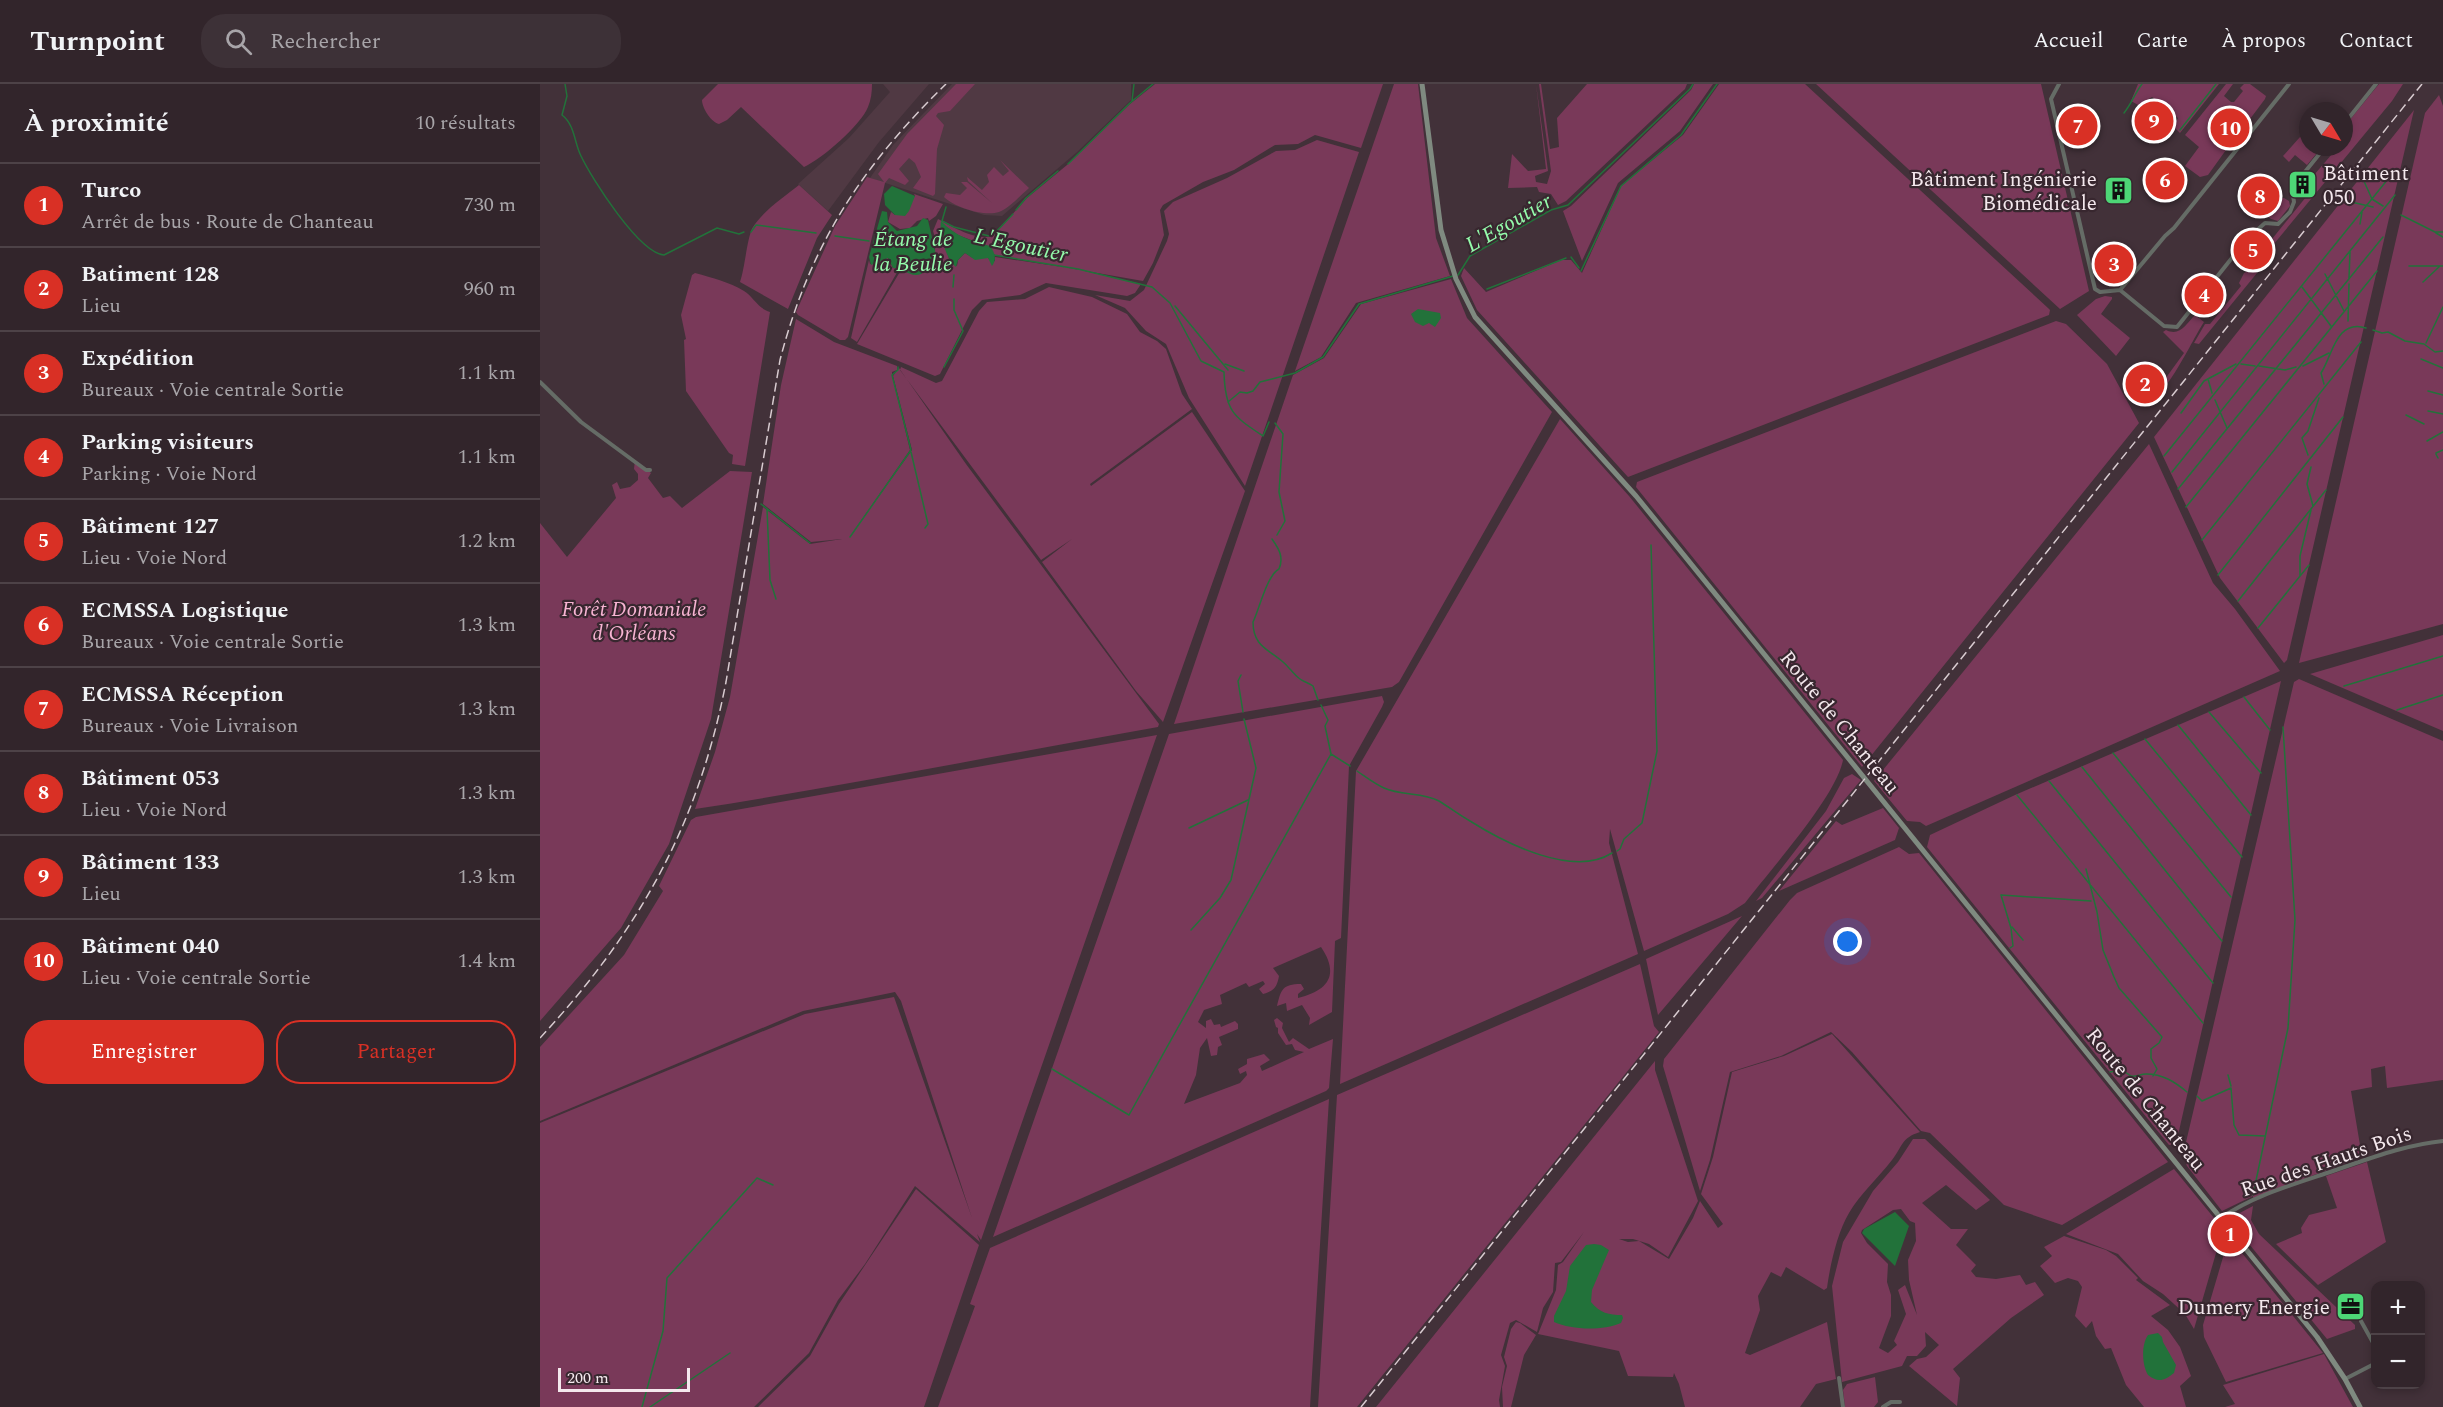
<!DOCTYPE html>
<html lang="fr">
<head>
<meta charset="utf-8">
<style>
  body { margin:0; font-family:Spectral,serif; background:#3d3137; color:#f1f3f6 }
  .controls { position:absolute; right:18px; bottom:18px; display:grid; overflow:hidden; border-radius:12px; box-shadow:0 3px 9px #0003 }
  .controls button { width:54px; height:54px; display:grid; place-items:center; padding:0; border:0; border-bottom:2px solid #4d4247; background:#32252b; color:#f1f3f6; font:30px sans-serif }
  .compass { position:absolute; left:1759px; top:18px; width:54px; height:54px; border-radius:50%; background:#32252b; box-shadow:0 3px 9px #0003; rotate:128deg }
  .scale { position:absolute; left:18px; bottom:15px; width:132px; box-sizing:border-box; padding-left:6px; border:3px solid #f4e8ed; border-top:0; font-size:16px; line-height:21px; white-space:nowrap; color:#f4e8ed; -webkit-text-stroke:4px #38272f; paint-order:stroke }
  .you { position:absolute; left:1308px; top:858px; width:21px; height:21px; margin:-15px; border:4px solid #fff; border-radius:50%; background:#1a73e8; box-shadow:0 0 0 9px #1a73e833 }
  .badge { display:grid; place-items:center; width:39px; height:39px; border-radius:50%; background:#d93025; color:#fff; font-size:20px; font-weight:700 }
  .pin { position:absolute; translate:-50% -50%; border:3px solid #fff; box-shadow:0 2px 6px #0006 }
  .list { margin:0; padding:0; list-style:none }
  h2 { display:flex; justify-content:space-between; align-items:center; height:78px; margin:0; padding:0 24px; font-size:26px }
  h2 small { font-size:20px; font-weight:400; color:#a8a5a9 }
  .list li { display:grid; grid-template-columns:39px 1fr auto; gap:18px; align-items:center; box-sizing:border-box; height:84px; padding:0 24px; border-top:2px solid #4d4247 }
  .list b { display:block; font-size:22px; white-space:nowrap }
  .list p { margin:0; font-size:20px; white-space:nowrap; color:#a8a5a9 }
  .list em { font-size:20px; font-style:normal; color:#a8a5a9 }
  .actions { display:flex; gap:12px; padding:18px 24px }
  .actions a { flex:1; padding:14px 0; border:2px solid #d93025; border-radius:24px; text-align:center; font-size:21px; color:#d93025 }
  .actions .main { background:#d93025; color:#fff }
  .icon { flex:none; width:33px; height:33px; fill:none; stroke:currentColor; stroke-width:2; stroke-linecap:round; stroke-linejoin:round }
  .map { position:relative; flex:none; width:1903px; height:1323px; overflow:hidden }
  header { display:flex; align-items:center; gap:36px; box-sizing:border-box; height:84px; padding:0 30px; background:#32252b; border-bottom:2px solid #4d4247 }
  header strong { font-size:28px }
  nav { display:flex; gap:33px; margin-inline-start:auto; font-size:21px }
  .search { width:420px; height:54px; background:#3d3137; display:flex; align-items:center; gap:15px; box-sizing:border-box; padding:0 21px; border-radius:24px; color:#a8a5a9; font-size:22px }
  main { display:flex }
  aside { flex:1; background:#32252b }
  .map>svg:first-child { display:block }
</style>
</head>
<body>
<header>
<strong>Turnpoint</strong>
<div class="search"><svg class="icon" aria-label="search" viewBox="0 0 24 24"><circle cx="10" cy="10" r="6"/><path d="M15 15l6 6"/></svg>Rechercher</div>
<nav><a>Accueil</a><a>Carte</a><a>À propos</a><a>Contact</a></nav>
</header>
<main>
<aside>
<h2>À proximité<small>10 résultats</small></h2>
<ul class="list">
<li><span class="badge">1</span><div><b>Turco</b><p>Arrêt de bus · Route de Chanteau</p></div><em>730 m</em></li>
<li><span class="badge">2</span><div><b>Batiment 128</b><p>Lieu</p></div><em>960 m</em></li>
<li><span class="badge">3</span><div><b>Expédition</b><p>Bureaux · Voie centrale Sortie</p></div><em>1.1 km</em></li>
<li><span class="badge">4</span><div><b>Parking visiteurs</b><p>Parking · Voie Nord</p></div><em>1.1 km</em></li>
<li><span class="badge">5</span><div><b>Bâtiment 127</b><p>Lieu · Voie Nord</p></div><em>1.2 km</em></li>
<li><span class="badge">6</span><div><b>ECMSSA Logistique</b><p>Bureaux · Voie centrale Sortie</p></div><em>1.3 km</em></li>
<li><span class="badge">7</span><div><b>ECMSSA Réception</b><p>Bureaux · Voie Livraison</p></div><em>1.3 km</em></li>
<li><span class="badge">8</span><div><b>Bâtiment 053</b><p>Lieu · Voie Nord</p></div><em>1.3 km</em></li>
<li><span class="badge">9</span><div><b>Bâtiment 133</b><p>Lieu</p></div><em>1.3 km</em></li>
<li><span class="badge">10</span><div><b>Bâtiment 040</b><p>Lieu · Voie centrale Sortie</p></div><em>1.4 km</em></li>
</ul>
<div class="actions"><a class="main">Enregistrer</a><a>Partager</a></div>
</aside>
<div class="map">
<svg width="1903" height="1323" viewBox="0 0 1903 1323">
  <rect width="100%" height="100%" fill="#423139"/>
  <path fill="#503943" d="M 343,0 L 389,0 L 339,58 L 288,127 L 258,100 L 309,54 L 350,8 Z
    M 412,0 L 591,0 L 591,16 L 537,68 L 462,132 L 444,131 L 330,94 L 353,61 Z"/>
  <path fill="#793959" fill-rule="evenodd" d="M 178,0 L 332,0 C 332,8 331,16 328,23 C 321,41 282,75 264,83 L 201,23 L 187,36 L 179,40 C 171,38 162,24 162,16 Z
    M 416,0 L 435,0 L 410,27 L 398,29 L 396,32 L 404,41 L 397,65 L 395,110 L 393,112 L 373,104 L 381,93 L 375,79 L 369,74 L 359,85 L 369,97 L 365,101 L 349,94 L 345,99 L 308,253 L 305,256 L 300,256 L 258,231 L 256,228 L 295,142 L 327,93 L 344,98 L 338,90 L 367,50 Z
    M 615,0 L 843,0 L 821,64 L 775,51 L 758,60 L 735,61 L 694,86 L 663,98 L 623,121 L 620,126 L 624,151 L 613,179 L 603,197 L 455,171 L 444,161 L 418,151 L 408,144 L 400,144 L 403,157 L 396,157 L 393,147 L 398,135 C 413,143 436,157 453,152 L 487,114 L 527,81 L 590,20 Z
    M 854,0 L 878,0 L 896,154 L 910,192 L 816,219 L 781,273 L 755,287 Z
    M 996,0 L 1008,87 L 995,92 L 996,98 L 1007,100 L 1011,87 L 999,0 L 1001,0 L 1010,65 L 1019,63 L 1017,34 L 1047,0 L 1147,0 L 1145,5 L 1026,117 L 1018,121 L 1011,110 L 999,108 L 997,103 L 968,104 L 972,70 L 988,87 L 1006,85 Z
    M 1154,0 L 1173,0 L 1140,47 L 1078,99 L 1042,177 L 1023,127 L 1031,122 L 1151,6 Z
    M 1179,0 L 1265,0 L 1508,224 L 1510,226 L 1509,231 L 1088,393 L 937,226 L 921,192 L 924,184 L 946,208 L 1021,176 L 1031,176 L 1042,189 L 1081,102 L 1143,51 Z
    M 1276,0 L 1501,0 L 1549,207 L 1520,225 Z
    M 1598,0 L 1679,0 L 1640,49 L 1635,44 L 1634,40 L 1638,34 L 1612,13 L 1609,15 L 1610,19 L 1600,22 L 1591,17 Z
    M 1686,0 L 1693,0 L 1684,12 L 1691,18 L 1694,18 L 1703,7 L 1700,4 L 1704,0 L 1710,0 L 1726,12 L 1725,15 L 1710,35 L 1704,35 L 1695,28 L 1674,55 L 1686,66 L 1668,91 L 1660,93 L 1645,82 L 1659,63 L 1645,51 Z
    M 1839,0 L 1863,0 L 1852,17 L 1719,178 L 1716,176 L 1719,171 L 1766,113 L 1761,109 L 1769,98 L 1763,93 L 1769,87 L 1774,91 L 1792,70 L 1786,65 L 1788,63 L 1804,63 L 1804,43 Z
    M 1899,11 L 1903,22 L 1903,540 L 1759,579 L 1885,29 Z
    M 1874,26 L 1747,576 L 1744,579 L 1680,494 L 1614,353 Z
    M 1768,44 L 1768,63 L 1782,63 L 1767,81 L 1755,71 L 1749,78 L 1743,72 Z
    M 777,56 L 819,68 L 705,402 L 649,314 L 626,260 L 606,247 L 585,224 L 555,211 L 590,217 L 604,206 L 627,157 L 629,150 L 624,127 L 633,118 L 687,94 L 736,67 L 755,66 Z
    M 460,76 L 489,104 C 481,111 469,124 459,128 C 444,133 414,123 404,113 L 406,109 L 420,111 L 427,104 L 421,98 L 427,98 L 452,119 L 428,97 L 427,93 L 442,106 L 449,98 L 447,91 L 454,83 L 463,92 L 469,87 Z
    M 259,101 L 292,131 L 277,154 L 248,225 L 200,198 C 205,184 207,153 213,143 C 224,126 244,113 259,101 Z
    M 374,110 L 403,120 L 396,132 L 389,137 L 388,134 L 377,137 L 370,144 L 360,145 L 348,138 L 351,128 L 355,131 L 375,112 Z
    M 1744,114 L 1749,117 L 1750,122 L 1738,137 L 1731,135 L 1719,126 L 1727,116 L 1733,120 L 1737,115 Z
    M 400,161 L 406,161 L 409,175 L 417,182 L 418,176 L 425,169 L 433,174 L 448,174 L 452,178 L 455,177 L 455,173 L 536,185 L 601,200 L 595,209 L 587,212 L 506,199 L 480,211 L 442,216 L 432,226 L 400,290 L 395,292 L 317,260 L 361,186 L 381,190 L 394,178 L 395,163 Z
    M 344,173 L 348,174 L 353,184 L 359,185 L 317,258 L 311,254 L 329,176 L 330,180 Z
    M 1713,185 L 1717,189 L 1659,260 L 1654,259 L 1665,240 L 1670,240 L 1701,202 L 1699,199 L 1704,189 Z
    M 155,189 C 173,194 189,198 204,207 C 214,213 217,224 230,228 L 205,382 L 192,380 L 193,371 L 189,369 L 146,307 L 144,256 L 146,255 L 141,231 L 152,191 Z
    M 911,195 L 927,234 L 1012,328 L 859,598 L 852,603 L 634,640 L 753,291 L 784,274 L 821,220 Z
    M 509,203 L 552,213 L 587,230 L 600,248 L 617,257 L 626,265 L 642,310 L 652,325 L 550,400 L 551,402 L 652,328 L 705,407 L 623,638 L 596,607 L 502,478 L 532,455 L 501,476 L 360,286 L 361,283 L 396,299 L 402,297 L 439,227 L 447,218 L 485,215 Z
    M 1565,212 L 1572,213 L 1572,215 L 1561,230 L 1590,254 L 1576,272 L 1537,231 L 1556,215 Z
    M 1655,231 L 1664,238 C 1653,254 1624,319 1604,319 L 1595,308 L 1602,313 L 1617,294 L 1625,295 L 1644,269 L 1623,248 L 1626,246 C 1640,253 1646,240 1655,231 Z
    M 256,235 L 294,258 L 357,282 L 357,286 L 352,288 L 352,291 L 370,366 L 309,454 L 372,366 L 353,292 L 359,284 L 426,380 L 619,640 L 618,643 C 464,670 310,701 155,725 L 175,668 L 190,613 L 223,423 L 270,460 L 302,455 L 271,458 L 223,420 L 241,301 Z
    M 1516,237 L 1526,240 L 1567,280 L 1599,339 L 1322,683 L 1096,403 L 1097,398 Z
    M 1020,335 L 1089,412 L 1303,676 C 1296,713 1230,786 1205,819 L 1188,830 L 1104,867 L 1070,745 L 1069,759 L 1098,870 L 800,1000 L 816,687 Z
    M 1609,360 L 1673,499 L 1695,525 L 1740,587 L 1386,742 L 1380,738 L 1367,737 L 1334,697 Z
    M 95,376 L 111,389 L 108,394 L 123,414 L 130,412 L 142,424 L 190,387 L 212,388 L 171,635 L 129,760 L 81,844 L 0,937 L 0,439 L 27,473 L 76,414 L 72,401 L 77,398 L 80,405 L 90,403 L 98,396 L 98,390 L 94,385 Z
    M 1903,551 L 1903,647 L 1770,590 Z
    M 1759,595 L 1903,657 L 1903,996 L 1847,1004 L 1845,982 L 1831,985 L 1832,1003 L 1811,1007 L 1822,1073 L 1713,1114 L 1713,1112 L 1682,1127 L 1647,1082 L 1643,1071 L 1754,598 Z
    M 1741,597 L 1636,1060 L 1629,1061 L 1387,763 L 1390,751 L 1475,711 Z
    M 842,612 L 844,618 L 842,623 L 809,682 L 801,854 L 795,857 L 792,928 L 769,941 L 770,934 L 762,921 L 747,927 L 746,919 L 737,922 C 741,906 742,900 761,900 L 764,905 L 758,910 L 758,914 C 788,907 800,891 781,863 L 733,884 L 739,892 C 737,903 734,907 723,910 L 719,905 L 725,900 L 723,897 L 709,903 L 706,899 L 680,911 L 682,920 L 664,926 L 658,938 L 666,944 L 666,937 L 671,935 L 674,941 L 680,940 L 681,943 L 695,937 L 698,940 L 698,945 L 679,953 L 682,961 L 678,963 L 677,971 L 671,972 L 667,954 L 660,964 L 656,991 L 644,1020 L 700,999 L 707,991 L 706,987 L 700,990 L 698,985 L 707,980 L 707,975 L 724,970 L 730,976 L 720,982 L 722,987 L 764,968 L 755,966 L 752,960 L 746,961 L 738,949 L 738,944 L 736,943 L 734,936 L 737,934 L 743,939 L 742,944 L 749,958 L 753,954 L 769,965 L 793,955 L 789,1004 L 786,1007 L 453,1153 L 629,650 Z
    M 617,651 L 441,1156 L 437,1150 L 440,1158 L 375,1102 L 325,1180 L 298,1216 L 269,1269 L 214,1323 L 0,1323 L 0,1039 L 265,930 L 354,913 L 432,1134 L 361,917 L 355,908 L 263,927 L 0,1037 L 0,963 L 84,871 L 123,807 L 119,802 L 151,736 L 156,733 Z
    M 1312,690 L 1321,696 L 1222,814 L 1216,817 L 1286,727 L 1304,694 Z
    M 1343,724 L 1359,744 L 1355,756 L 1239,807 L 1296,737 L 1302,741 Z
    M 1359,763 L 1369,770 L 1379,769 L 1628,1078 L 1522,1141 L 1464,1121 L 1390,1049 L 1381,1047 L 1312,968 L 1291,948 L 1241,972 L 1190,988 L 1170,1076 L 1160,1107 L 1123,982 L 1124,975 L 1250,816 L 1257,809 Z
    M 1202,832 L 1118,931 L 1106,875 Z
    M 1100,880 L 1114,942 L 1119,948 L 817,1323 L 778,1323 L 797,1011 Z
    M 1292,950 L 1380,1048 C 1361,1054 1363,1062 1352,1076 C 1338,1094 1320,1110 1309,1129 C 1297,1149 1290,1182 1287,1204 L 1284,1206 L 1246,1183 L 1241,1193 L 1231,1188 L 1218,1212 L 1220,1226 L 1205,1269 L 1210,1271 L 1287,1238 L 1296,1295 L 1276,1300 L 1260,1323 L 1145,1323 L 1139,1300 L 1134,1289 L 1133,1293 L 1088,1292 L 1079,1267 L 998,1250 L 1016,1206 L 1018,1181 L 1023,1178 L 1044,1148 L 1021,1178 L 1015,1179 L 1013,1208 L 1003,1224 L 997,1248 L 976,1236 L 970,1239 L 961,1271 L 965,1282 L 959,1316 L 960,1323 L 836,1323 L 1115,977 L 1115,986 L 1158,1117 L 1128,1173 L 1109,1160 L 1093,1155 L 1079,1155 L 1088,1158 L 1099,1157 L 1129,1175 L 1153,1134 L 1160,1117 L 1178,1144 L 1183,1140 L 1161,1110 L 1173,1073 L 1192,988 L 1244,972 Z
    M 789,1015 L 770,1323 L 398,1323 L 435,1222 L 430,1220 L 450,1164 Z
    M 1373,1055 L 1385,1055 L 1450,1116 L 1436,1126 L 1406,1101 L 1382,1119 L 1411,1145 L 1428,1145 L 1416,1161 L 1436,1181 L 1431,1187 L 1436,1193 L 1456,1195 L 1480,1191 L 1486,1201 L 1495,1198 L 1504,1211 L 1471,1234 L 1413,1285 L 1420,1294 L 1417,1322 L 1369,1282 L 1377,1275 L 1386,1273 L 1399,1261 L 1385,1248 L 1386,1262 L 1377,1272 L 1367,1272 L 1362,1282 L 1302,1298 L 1292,1202 L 1303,1158 L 1333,1107 L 1358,1078 ZM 1361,1125 L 1370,1137 L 1375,1139 L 1376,1157 L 1368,1176 L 1369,1196 L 1377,1231 L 1365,1201 L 1358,1206 L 1366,1230 L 1354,1257 L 1357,1261 L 1348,1269 L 1339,1264 L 1351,1232 L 1351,1211 L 1347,1198 L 1348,1180 L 1327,1159 L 1321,1149 L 1322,1146 L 1353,1126 Z
    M 1827,1078 L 1846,1158 L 1778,1201 L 1736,1160 L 1762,1149 L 1761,1144 L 1769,1131 L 1797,1124 L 1786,1092 Z
    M 1634,1085 L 1683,1145 L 1654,1245 L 1645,1230 L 1623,1210 L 1603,1197 L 1578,1170 L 1526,1150 Z
    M 376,1105 L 439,1161 L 384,1323 L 218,1323 L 270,1272 L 299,1220 Z
    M 1713,1122 L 1711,1136 L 1719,1150 L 1815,1241 L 1815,1245 L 1787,1255 L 1691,1138 L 1692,1133 Z
    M 1524,1152 L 1566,1166 L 1576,1172 L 1598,1194 L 1596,1196 L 1630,1221 L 1611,1232 L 1628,1246 L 1640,1263 L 1651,1292 L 1640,1302 L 1646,1323 L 1604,1323 L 1586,1301 L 1571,1264 L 1565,1265 L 1556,1252 L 1552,1237 L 1546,1244 L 1535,1232 L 1542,1203 L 1538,1197 L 1528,1194 L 1515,1199 L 1500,1182 L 1512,1172 L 1504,1163 Z
    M 1689,1153 L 1783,1269 L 1686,1298 L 1664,1253 L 1663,1241 Z
    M 976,1238 L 980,1239 L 996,1251 L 984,1271 L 971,1323 L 963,1323 L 962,1303 L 967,1282 L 964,1273 L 971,1245 Z
    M 1784,1270 L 1813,1323 L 1685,1323 L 1695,1320 L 1683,1301 Z
    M 1335,1293 L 1338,1318 L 1334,1323 L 1305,1323 L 1303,1306 L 1307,1300 Z"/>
  <path fill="#22723a" d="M 352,102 L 375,112 L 369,127 L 365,132 L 355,131 L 345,121 L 344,110 Z
    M 342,127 L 347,128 L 348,138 L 357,147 L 377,142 L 383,134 L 388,136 L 397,175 L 381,190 C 369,194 363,183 353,184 L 348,174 L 331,181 L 329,173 Z
    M 401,137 C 415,152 431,157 450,162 C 455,169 457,175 452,182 L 448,174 L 435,176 L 425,169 L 418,176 L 416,183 C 406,176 399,149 401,137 Z
    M 878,225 L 900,229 L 901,234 L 895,243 L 889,239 L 883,242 L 875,238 L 871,230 Z
    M 1355,1128 L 1369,1142 L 1355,1182 L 1322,1149 L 1324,1145 Z
    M 1054,1160 L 1061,1161 L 1069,1166 L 1052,1206 L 1051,1218 C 1060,1229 1069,1231 1082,1231 L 1083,1234 L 1081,1239 C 1062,1247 1032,1246 1014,1238 L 1014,1232 L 1026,1207 L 1030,1182 L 1046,1161 Z
    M 1618,1249 L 1622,1253 L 1623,1258 L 1636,1281 L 1634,1289 C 1624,1297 1618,1299 1608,1291 C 1602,1281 1601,1261 1608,1251 Z"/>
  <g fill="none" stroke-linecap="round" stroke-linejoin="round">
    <path stroke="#22723a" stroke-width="1.5" d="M 25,0 L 27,12 L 22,31 C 35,41 34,58 41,72 C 52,95 99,169 124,171 L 177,144 L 199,150 L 204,148
      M 592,17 L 594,0
      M 1584,29 C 1592,19 1595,9 1602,0
      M 1640,46 L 1676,0
      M 528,80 L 590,19 L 613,0
      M 1823,95 L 1832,115 L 1843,122
      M 1807,117 L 1833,123
      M 406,123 L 402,137 L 414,143 L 449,152 L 454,150 L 473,130
      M 476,126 L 486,114 L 518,87
      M 1861,131 L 1895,148 L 1903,148
      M 1820,140 L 1822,128
      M 211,148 L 216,141 L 276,149
      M 1896,149 L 1903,153
      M 295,152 L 329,157
      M 392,159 L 405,160
      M 454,171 L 538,185 L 612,203 L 630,219 L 661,277 L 684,288 C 685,327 693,332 723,352 L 729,338
      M 1031,173 L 1039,184
      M 1869,182 L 1903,182
      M 1041,187 L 1081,102 L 1141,51 L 1177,0
      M 1785,190 L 1804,227
      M 918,191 L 930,172 L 1011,126 L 1028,121 L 1150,5 L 1153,0
      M 1809,194 L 1810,168
      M 1883,198 L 1900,182
      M 413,203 L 414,191
      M 1762,203 L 1791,242
      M 947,205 L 1026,174
      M 635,222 L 688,286
      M 1808,237 L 1809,200
      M 1833,246 L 1842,249 L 1848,248 L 1865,257 L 1884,260 L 1895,268 L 1903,267
      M 1886,259 L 1903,223
      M 1881,275 L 1903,284
      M 685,280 L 704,287
      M 1701,280 L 1715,282
      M 1719,282 L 1745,286 L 1756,283
      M 1763,282 L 1789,269
      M 404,283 L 423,247 L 414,226 L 414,215
      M 1668,295 L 1672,309
      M 1784,300 L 1781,289 C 1792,273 1796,234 1826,244
      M 1888,307 L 1903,311
      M 1675,316 L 1687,344
      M 688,318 L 700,308 L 707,309 L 713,307 L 720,298 L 755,289 L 783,273 L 819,220 L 913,192
      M 1888,327 L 1903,330
      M 1641,329 L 1664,297 L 1696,280
      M 1866,331 L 1884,340
      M 735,339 L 743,350 L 739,408 L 745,437 L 737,451
      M 1887,357 L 1903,348
      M 371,368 L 388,440 L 385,444
      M 1896,369 L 1903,366
      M 1896,370 L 1898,374
      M 1768,371 L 1762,354 L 1768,347 L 1779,314
      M 1624,372 L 1848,95
      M 1771,383 L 1767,400 L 1773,422
      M 1632,388 L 1855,111
      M 1638,405 L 1843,153
      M 221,420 L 270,459
      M 1646,423 L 1837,187
      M 227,425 L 230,496 L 236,515
      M 310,453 L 371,366 L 352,291 L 358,286 L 358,283
      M 732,455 C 739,465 744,473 739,485 C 727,491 719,526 713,538 C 713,562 728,565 743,578 C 749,583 754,591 760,595 C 764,598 769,599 773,602 L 778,616
      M 1662,456 L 1821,258
      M 1678,491 L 1803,333
      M 1760,492 L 1760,472 L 1771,426
      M 1698,517 L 1786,406
      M 1718,544 L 1769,481
      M 701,591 L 698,597 L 703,628
      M 1804,602 L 1903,572
      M 1704,613 L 1730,646
      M 781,621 L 788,636 L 785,642 L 791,670 L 810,682
      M 1857,626 L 1903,611
      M 1669,628 L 1721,689
      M 1638,641 L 1711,731
      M 1605,655 L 1702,773
      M 1573,669 L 1691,813
      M 1542,683 L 1682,857
      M 817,687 C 826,693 835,700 844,704 C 861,712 883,708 899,717 C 909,723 919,731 930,737 C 965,759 1033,794 1072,769
      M 1509,697 L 1673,899
      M 1477,711 L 1663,939
      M 649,744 L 708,716
      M 1077,767 L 1080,765 L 1084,755 L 1102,739 L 1117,667 L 1111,461
      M 1546,785 L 1557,828 L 1563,866 L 1574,893 L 1579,904 L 1622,953 L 1619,959 L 1611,965 L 1611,974 L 1617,985 L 1613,992
      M 1472,843 L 1483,856
      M 651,846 L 680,814 L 691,796 L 716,684 L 704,635
      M 1470,864 L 1473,862 L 1471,844 L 1461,811 L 1551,817
      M 512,985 L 589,1031 L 791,670
      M 1570,988 L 1582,986 L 1591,992 C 1597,993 1600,990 1606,990 C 1623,990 1635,998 1647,1008
      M 1688,991 L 1691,1002
      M 1657,1012 L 1662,1017 L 1691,1004 L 1694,1041 L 1699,1051 L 1725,1052
      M 1713,1111 L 1748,944 L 1755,836 L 1743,643
      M 102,1323 L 123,1247 L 127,1194 L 217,1094 L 233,1101
      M 110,1323 L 190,1269"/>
    <path stroke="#656c66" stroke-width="4" d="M 1519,0 L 1511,15 L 1555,205 L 1560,208 L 1580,206
      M 1804,40 L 1836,0
      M 1580,206 L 1624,242 L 1637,243 L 1707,155 L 1725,139 L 1738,140 L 1750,128 L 1754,118 L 1752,104 L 1785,63
      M 1580,206 L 1625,152 L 1634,144 L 1749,0
      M 0,298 L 41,338 L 106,386 L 110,386
      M 1681,1134 C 1713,1112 1751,1101 1787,1089 C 1826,1076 1863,1061 1903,1057
      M 1821,1237 L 1836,1264
      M 1299,1294 L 1303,1323
      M 1805,1295 L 1836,1279
      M 1343,1323 L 1351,1318 L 1360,1318"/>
    <path stroke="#7f8a80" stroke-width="5" d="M 882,0 L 901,146 L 916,195 L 935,233 L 1096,412 L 1777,1253 L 1805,1295 L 1820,1323"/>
    <path stroke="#d8cbd0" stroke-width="1.5" stroke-dasharray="9 4.5" stroke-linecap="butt" d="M 0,954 C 99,847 158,742 186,598 L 240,276 C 270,161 321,83 406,0
      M 821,1323 L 1882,0"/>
  </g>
  <defs>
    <symbol id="building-square" viewBox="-11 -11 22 22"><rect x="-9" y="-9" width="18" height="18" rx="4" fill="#4dd676" stroke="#38272f"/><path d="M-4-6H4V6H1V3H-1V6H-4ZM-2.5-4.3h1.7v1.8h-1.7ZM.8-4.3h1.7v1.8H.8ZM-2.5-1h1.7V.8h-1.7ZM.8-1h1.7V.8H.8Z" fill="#111"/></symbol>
    <symbol id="office-square" viewBox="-11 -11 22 22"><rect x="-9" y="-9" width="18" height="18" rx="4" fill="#4dd676" stroke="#38272f"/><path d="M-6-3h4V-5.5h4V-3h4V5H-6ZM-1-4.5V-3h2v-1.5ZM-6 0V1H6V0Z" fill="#111"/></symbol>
  </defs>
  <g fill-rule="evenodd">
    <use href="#building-square" x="1746" y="84" width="33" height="33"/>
    <use href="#building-square" x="1562" y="90" width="33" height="33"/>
    <use href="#office-square" x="1794" y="1206" width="33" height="33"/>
  </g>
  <g text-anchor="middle" stroke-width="4.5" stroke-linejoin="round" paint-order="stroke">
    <g font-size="21" fill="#f4e8ed" stroke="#38272f" text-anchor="end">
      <text x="1783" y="96" text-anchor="start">Bâtiment<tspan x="1783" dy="24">050</tspan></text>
      <text x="1557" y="102">Bâtiment Ingénierie<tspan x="1557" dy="24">Biomédicale</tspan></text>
      <text x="1790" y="1230">Dumery Energie</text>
    </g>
    <g font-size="21" font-style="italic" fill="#f8b4d3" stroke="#38272f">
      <text x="94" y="532">Forêt Domaniale<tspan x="94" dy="24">d'Orléans</tspan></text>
    </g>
    <g font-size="21" fill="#f4e8ed" stroke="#38272f">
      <text transform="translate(1300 638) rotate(51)" y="7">Route de Chanteau</text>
      <text transform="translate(1606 1015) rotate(51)" y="7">Route de Chanteau</text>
      <text transform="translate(1786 1077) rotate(-19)" y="7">Rue des Hauts Bois</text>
    </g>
    <g font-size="22" font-style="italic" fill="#94fbab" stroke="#38272f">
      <text transform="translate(968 138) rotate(-30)" y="8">L'Egoutier</text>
      <text x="373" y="162">Étang de<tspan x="373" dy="25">la Beulie</tspan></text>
      <text transform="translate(481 160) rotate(12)" y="8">L'Egoutier</text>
    </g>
  </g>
</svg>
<div class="controls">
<button>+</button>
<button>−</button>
</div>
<svg class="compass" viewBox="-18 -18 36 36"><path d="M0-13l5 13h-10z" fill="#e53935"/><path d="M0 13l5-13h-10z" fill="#a8a5a9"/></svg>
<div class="scale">200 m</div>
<div class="you"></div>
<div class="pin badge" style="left:1690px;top:1150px">1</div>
<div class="pin badge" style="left:1605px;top:300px">2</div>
<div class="pin badge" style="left:1574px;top:180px">3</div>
<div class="pin badge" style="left:1664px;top:211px">4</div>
<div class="pin badge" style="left:1713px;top:166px">5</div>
<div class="pin badge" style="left:1625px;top:96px">6</div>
<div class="pin badge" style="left:1538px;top:42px">7</div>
<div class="pin badge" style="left:1720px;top:112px">8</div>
<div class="pin badge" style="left:1614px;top:37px">9</div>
<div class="pin badge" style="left:1690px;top:44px">10</div>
</div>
</main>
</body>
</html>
